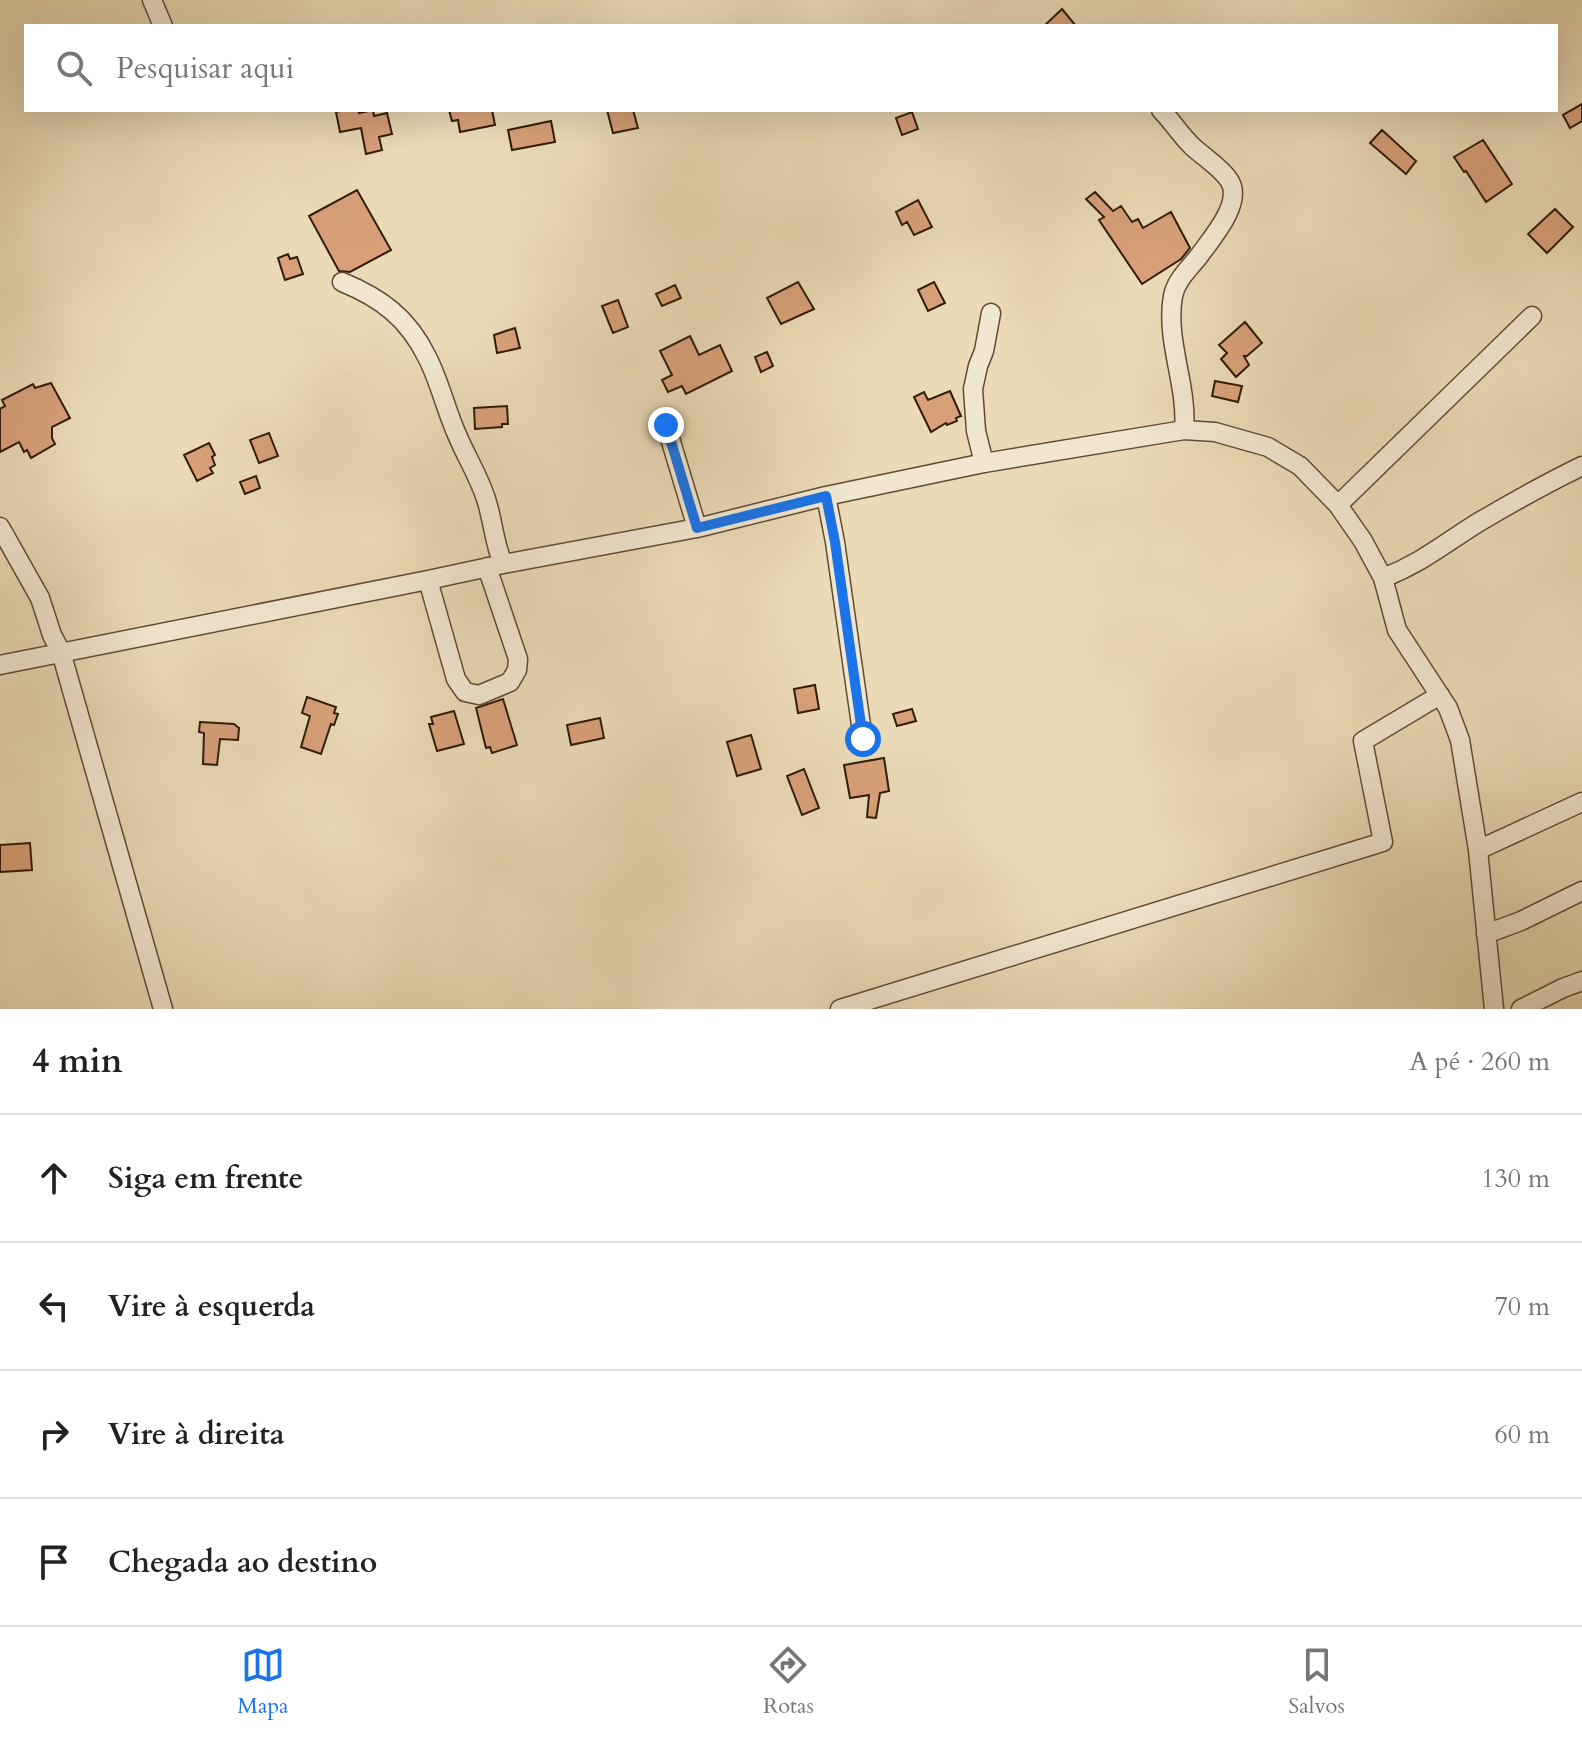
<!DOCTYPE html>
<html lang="pt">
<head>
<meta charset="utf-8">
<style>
  body { margin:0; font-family:Cardo,serif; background:#f6f6f6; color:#222 }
  .stop { position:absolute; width:24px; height:24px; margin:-18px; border:6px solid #1a73e8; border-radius:50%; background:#fff }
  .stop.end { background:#1a73e8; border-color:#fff; box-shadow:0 2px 8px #0008 }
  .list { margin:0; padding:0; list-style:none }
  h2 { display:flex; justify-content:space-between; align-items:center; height:104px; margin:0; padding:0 32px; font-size:34px }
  h2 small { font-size:26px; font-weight:400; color:#767676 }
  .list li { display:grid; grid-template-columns:52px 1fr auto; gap:24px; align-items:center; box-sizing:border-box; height:128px; padding:0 32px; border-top:2px solid #e0e0e0 }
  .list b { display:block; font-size:30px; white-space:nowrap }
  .list em { font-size:26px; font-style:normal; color:#767676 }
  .icon { flex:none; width:44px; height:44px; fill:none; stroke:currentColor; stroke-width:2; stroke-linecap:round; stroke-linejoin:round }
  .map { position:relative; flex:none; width:1582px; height:1009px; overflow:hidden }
  .search { position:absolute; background:#fff; box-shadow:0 8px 32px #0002; left:24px; right:24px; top:24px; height:88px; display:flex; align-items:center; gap:20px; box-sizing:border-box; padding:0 28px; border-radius:0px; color:#767676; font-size:30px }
  .sheet { height:616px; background:#fff }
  nav { display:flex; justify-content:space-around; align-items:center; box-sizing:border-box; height:112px; border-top:2px solid #e0e0e0; background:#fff; font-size:22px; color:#767676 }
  nav a { display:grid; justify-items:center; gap:4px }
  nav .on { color:#1a73e8 }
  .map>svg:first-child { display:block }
</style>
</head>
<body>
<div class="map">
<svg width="1582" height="1009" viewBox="0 0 1582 1009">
  <rect width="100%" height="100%" fill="#eadab6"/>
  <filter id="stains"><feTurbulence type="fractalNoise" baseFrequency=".0025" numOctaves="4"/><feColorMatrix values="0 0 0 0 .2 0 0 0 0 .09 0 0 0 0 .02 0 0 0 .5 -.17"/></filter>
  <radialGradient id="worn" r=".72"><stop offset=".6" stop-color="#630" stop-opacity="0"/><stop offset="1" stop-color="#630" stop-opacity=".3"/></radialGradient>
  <path fill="#d7a079" stroke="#321b08" stroke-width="2" d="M 1062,9 L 1076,26 L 1044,26 Z
    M 1582,104 L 1582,121 L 1570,128 L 1563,115 Z
    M 344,110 L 358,110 L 359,113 L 373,110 L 374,116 L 387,113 L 392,134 L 379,137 L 382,150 L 366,154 L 361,128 L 340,132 L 336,112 Z
    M 449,110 L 492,110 L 495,125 L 460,132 L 458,120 L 452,121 Z
    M 607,110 L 633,110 L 638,128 L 613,133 Z
    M 912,112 L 918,129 L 902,135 L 896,118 Z
    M 551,121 L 555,142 L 512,150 L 508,130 Z
    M 1382,130 L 1416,161 L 1406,174 L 1370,143 Z
    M 1483,140 L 1512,184 L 1486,202 L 1466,171 L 1464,172 L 1454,157 Z
    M 357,190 L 391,250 L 350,272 L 339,271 L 309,216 Z
    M 1095,192 L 1113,211 L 1121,206 L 1132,222 L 1138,219 L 1143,228 L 1171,212 L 1190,248 L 1181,259 L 1142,284 L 1099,220 L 1104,217 L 1086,199 Z
    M 918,200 L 932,227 L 914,235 L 907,222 L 902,225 L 896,212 Z
    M 1555,209 L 1573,227 L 1547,253 L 1528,234 Z
    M 288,254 L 290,259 L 297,257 L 303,274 L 285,280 L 278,258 Z
    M 798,282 L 814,309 L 781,324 L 767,298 Z
    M 934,282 L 945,303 L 928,311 L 918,290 Z
    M 675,285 L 681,298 L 662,306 L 656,294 Z
    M 618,300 L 628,327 L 613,333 L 602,306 Z
    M 1245,322 L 1262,343 L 1247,356 L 1244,356 L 1249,365 L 1236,377 L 1221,359 L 1227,353 L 1219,345 Z
    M 515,328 L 520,348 L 497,353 L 494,335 Z
    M 690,336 L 699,355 L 720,345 L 732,371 L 686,394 L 682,386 L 668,392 L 662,380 L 672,375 L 660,351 Z
    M 767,352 L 773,366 L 761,372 L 755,357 Z
    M 1215,381 L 1242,386 L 1238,402 L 1212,396 Z
    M 51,383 L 70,418 L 52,427 L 52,438 L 55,444 L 31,458 L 27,450 L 24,452 L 19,442 L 0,452 L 0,409 L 5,406 L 2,400 L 33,384 L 35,388 Z
    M 950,391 L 961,416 L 956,418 L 957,421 L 947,425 L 946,423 L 931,432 L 914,397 L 924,392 L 928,400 Z
    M 507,406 L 508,424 L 502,424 L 502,427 L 475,429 L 474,408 Z
    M 269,433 L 278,456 L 259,463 L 250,440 Z
    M 209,443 L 215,455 L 212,457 L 215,465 L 210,468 L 213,473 L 197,481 L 184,455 Z
    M 256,476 L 260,488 L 245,494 L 240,482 Z
    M 815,685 L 819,709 L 798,713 L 794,689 Z
    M 307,697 L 336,707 L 334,713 L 338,714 L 334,725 L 331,724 L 321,754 L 301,747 L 310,716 L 302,713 Z
    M 503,699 L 517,745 L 492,753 L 490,747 L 486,748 L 476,708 Z
    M 912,709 L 916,721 L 897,726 L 893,714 Z
    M 454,711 L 464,744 L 437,751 L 429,724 L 433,724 L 431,717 Z
    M 600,718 L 604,738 L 571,745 L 567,725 Z
    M 200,722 L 234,724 L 239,728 L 238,740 L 220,739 L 217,765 L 203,764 L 204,733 L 199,732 Z
    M 751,735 L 761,769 L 737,776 L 727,742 Z
    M 884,758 L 889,791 L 880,793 L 876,818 L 867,817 L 869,795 L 850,798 L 844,765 Z
    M 804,769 L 819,808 L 802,815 L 787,776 Z
    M 30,843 L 32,870 L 0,872 L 0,845 Z"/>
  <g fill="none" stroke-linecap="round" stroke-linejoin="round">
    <defs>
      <path id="minor" d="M 152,0 L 163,26
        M 1161,110 C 1172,121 1181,136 1193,147 C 1205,158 1220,167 1229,180 C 1244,202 1212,238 1199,256 C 1189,269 1176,280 1173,296 C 1165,341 1188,385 1184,430
        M 342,282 C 381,298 408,318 427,357 C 440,382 446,411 458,437 C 467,458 479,477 486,499 C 493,520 494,543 503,564
        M 666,425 L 697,528
        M 984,463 L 976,431 L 973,389 L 978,366 L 984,351 L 991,313
        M 826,496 L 835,542 L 863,739
        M 1338,505 L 1532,316
        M 0,527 L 40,598 L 52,635 L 61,652 L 163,1009
        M 1383,578 C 1422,563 1445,543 1479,522 C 1513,502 1547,483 1582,466
        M 428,580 L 456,679 L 465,692 L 479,695 L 510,682 L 517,670 L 518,659 L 487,567
        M 0,665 L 428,580 L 503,564 L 697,528 L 826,496 L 984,463 L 1184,430 L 1215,432 L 1268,447 L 1300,466 L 1338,505 L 1363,541 L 1383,578 L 1397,630 L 1448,708 L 1460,740 L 1478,850 L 1494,1009
        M 1478,850 L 1582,802
        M 1486,934 L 1521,921 L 1582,891
        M 840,1009 L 1383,842 L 1363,741 L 1440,695
        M 1521,1009 L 1563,988 L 1582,981"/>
    </defs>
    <use href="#minor" stroke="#604b34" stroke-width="21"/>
    <use href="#minor" stroke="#f1e7d0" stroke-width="18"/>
  </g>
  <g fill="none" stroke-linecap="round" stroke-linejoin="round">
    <path stroke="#1a73e8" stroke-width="10" d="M 666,425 L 697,528 L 826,496 L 835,542 L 863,739"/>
  </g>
  <rect width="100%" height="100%" filter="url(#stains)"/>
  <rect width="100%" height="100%" fill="url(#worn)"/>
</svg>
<div class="stop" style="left:863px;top:739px"></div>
<div class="stop end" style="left:666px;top:425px"></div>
<div class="search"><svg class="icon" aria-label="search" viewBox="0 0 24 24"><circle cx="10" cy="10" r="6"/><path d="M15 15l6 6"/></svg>Pesquisar aqui</div>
</div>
<section class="sheet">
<h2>4 min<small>A pé · 260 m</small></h2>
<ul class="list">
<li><svg class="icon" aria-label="ahead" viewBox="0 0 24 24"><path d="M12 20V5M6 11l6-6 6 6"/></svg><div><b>Siga em frente</b></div><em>130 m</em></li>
<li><svg class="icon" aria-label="left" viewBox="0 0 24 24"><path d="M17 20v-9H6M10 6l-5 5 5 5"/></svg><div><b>Vire à esquerda</b></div><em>70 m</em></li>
<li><svg class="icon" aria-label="right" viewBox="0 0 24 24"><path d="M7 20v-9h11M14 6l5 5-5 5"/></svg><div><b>Vire à direita</b></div><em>60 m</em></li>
<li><svg class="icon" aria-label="arrive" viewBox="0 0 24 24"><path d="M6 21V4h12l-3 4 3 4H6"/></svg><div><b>Chegada ao destino</b></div></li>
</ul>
</section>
<nav>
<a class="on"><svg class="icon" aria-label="map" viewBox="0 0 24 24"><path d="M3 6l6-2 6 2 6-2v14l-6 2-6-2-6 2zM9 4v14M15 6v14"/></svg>Mapa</a>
<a><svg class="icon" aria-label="directions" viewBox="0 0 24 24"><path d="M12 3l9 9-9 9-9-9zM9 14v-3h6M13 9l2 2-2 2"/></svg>Rotas</a>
<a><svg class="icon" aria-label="saved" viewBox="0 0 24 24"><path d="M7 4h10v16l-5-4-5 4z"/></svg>Salvos</a>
</nav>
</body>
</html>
